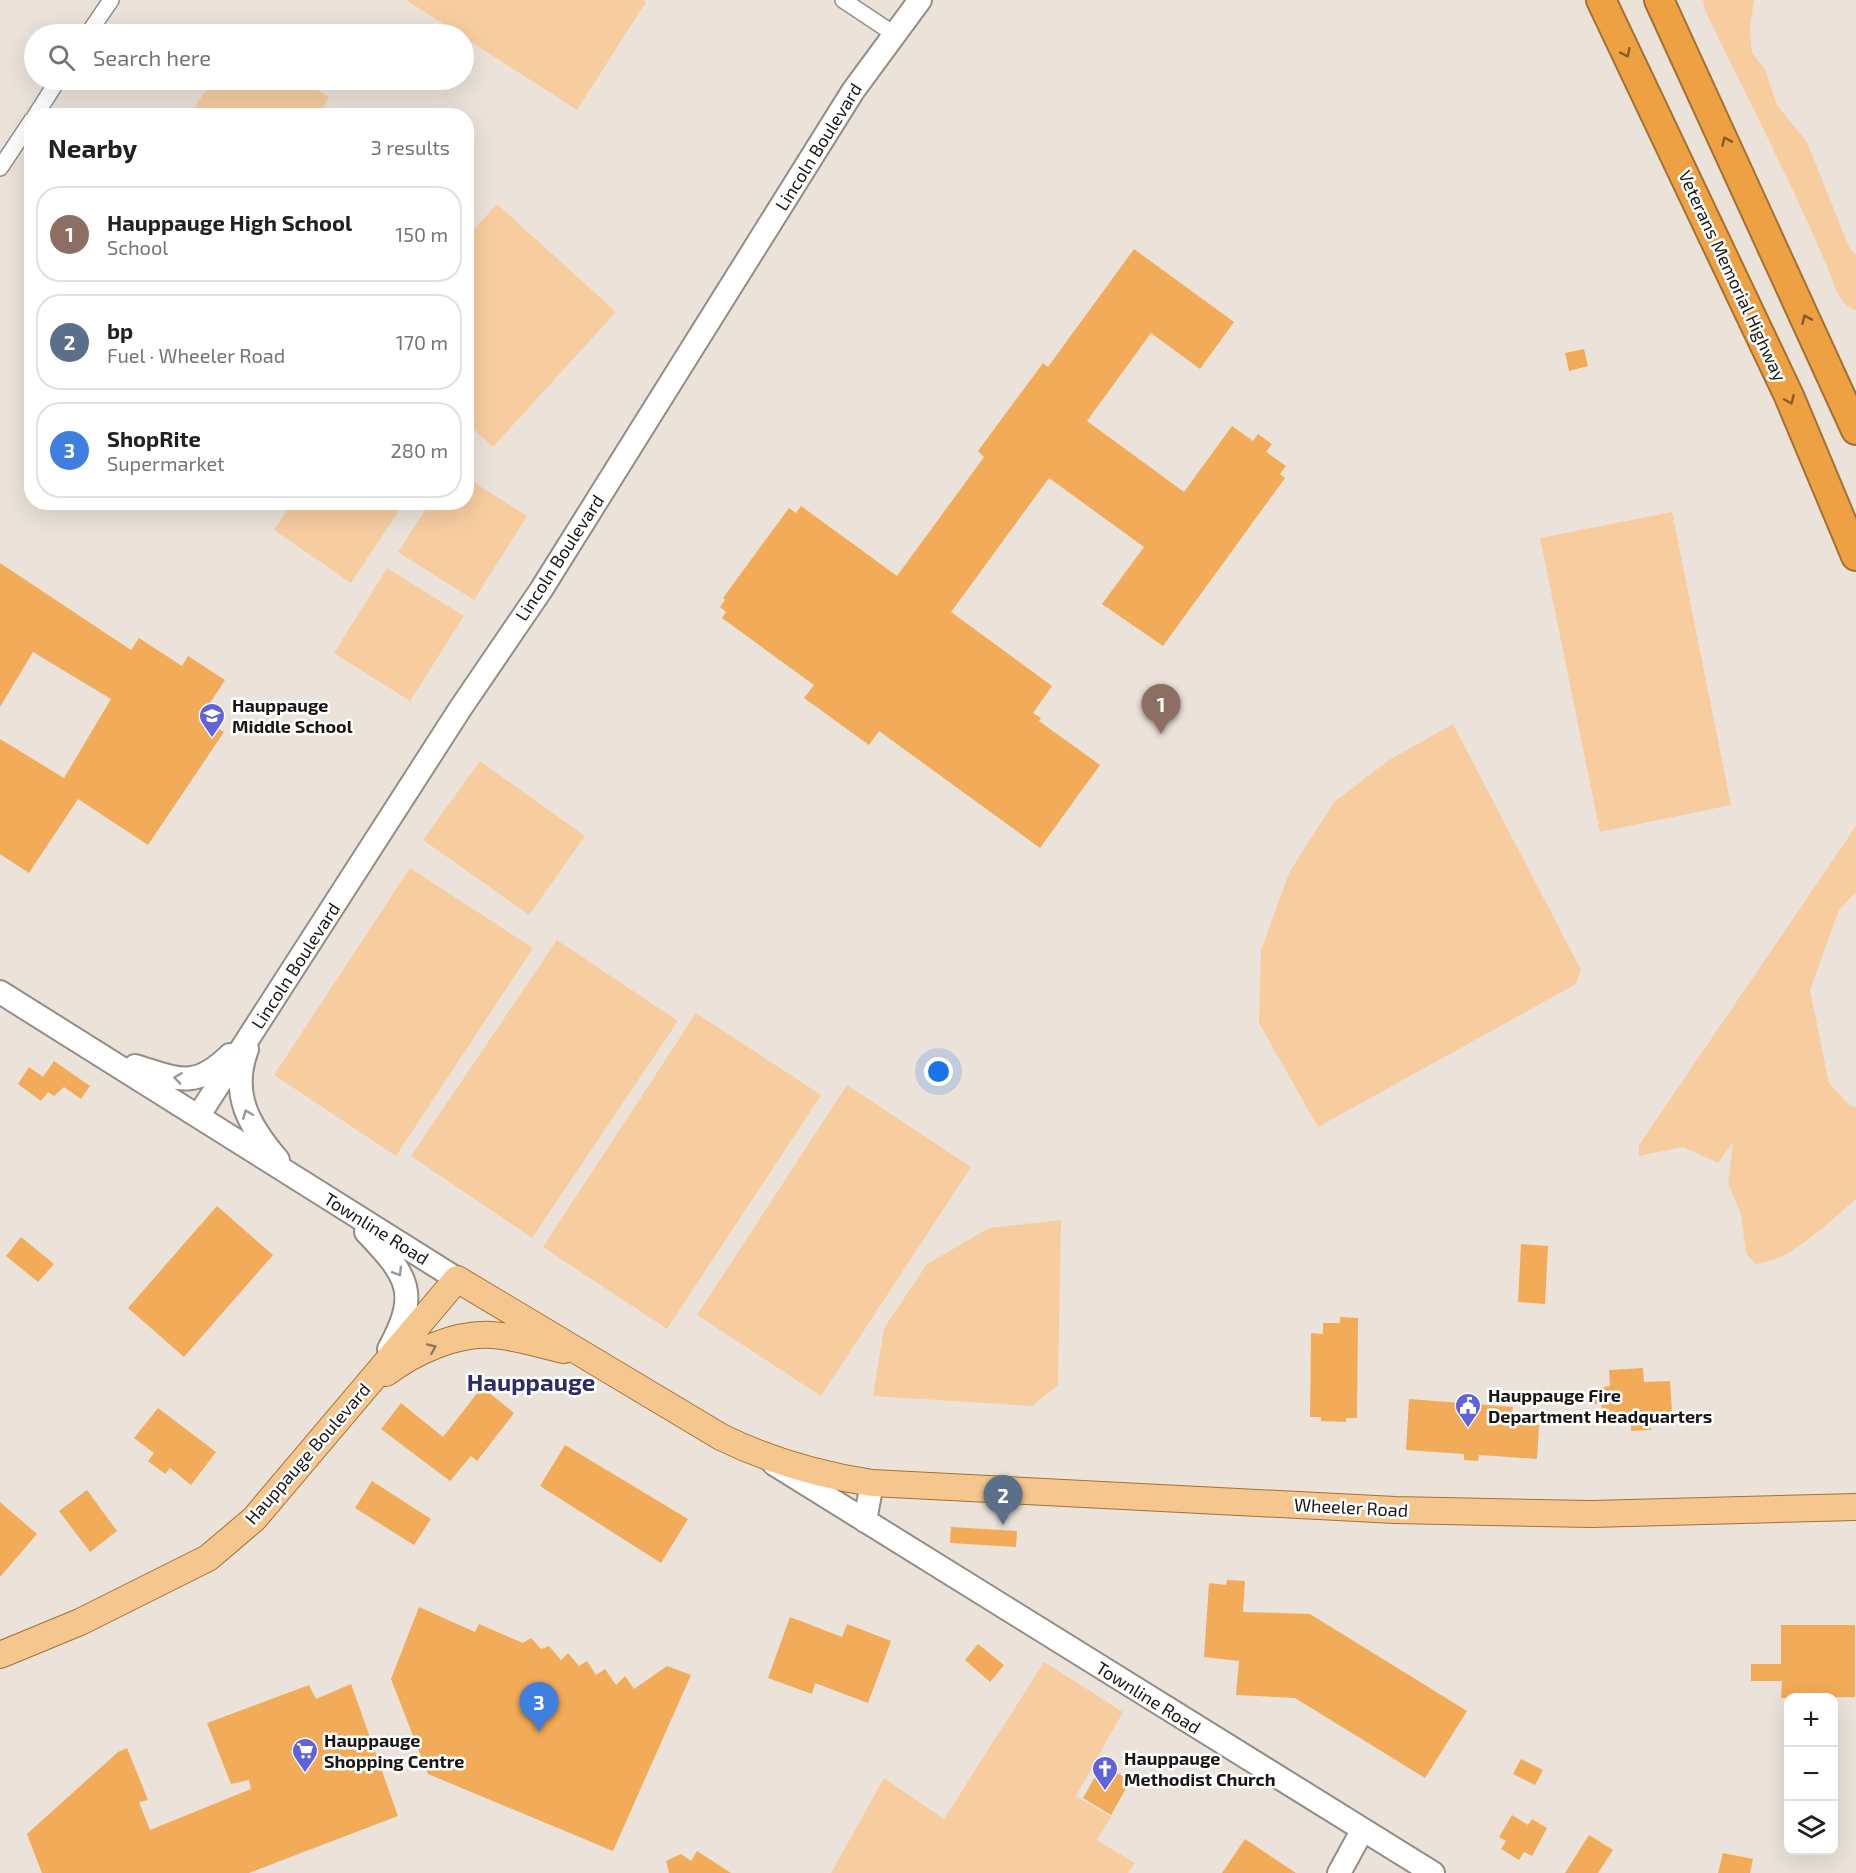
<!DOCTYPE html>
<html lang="en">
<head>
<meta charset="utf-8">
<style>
  body { margin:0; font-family:"Exo 2",sans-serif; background:#f2f2f2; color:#202124 }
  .controls { position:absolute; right:18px; bottom:18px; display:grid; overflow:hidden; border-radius:12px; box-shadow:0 6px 24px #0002 }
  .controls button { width:54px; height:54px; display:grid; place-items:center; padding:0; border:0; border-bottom:2px solid #e0e0e0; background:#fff; color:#202124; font:30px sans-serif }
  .you { position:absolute; left:939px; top:1072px; width:21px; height:21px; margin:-15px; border:4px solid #fff; border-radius:50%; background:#1a73e8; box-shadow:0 0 0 9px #1a73e833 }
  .badge { display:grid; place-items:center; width:39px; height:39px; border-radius:50%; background:#6062db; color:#fff; font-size:20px; font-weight:700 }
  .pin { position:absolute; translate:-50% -50px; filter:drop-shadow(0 2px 3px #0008) }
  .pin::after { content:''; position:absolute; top:32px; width:21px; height:18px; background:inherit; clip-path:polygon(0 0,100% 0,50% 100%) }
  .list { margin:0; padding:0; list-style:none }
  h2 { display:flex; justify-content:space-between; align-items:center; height:78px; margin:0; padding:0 24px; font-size:26px }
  h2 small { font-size:20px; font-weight:400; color:#757577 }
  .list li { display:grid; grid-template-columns:39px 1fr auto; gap:18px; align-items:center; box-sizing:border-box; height:96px; margin:0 12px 12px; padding:0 12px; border:2px solid #e0e0e0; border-radius:24px }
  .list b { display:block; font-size:22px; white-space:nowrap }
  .list p { margin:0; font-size:20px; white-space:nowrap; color:#757577 }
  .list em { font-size:20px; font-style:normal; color:#757577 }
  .icon { flex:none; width:33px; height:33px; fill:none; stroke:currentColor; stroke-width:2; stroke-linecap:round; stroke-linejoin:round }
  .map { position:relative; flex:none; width:1856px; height:1873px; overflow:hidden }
  .search { position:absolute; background:#fff; box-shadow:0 6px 24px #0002; left:24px; top:24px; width:450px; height:66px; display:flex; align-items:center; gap:15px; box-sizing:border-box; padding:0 21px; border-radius:33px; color:#757577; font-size:22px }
  .panel { position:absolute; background:#fff; box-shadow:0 6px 24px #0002; left:24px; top:108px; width:450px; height:402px; border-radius:24px }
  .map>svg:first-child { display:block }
</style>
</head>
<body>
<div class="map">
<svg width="1856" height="1873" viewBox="0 0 1856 1873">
  <rect width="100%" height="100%" fill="#ebe3da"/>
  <path fill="#f7cda0" d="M 406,0 L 644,0 L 646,2 L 577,110 Z
    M 1703,0 L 1754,0 L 1750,27 L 1752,53 L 1765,69 L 1777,105 L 1807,142 L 1849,247 L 1856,255 L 1856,310 C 1838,306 1832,277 1825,262 C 1789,177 1745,94 1705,10 Z
    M 212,80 L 300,80 L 329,97 L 318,115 L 190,115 Z
    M 497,204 L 616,312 L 493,447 L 467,423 L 466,238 Z
    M 467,478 L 527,516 L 474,600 L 398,552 L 430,503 L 466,502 Z
    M 292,503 L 292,502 L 404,503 L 351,583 L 274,530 Z
    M 1672,512 L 1731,805 L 1600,832 L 1540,538 Z
    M 387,568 L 464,616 L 410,701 L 334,653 Z
    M 1453,724 L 1581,970 L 1576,984 L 1318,1127 L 1259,1023 L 1261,950 L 1289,873 L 1334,802 L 1389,760 Z
    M 480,761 L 585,836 L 529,915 L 423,840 Z
    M 1856,826 L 1856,892 L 1839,910 L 1810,990 L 1829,1083 L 1850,1106 L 1856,1107 L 1856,1199 C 1830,1221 1790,1262 1755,1264 L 1746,1253 L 1741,1215 L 1728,1183 L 1733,1142 L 1718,1163 L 1683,1147 L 1639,1156 L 1639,1145 Z
    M 410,868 L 533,948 L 396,1156 L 274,1075 Z
    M 557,940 L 678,1021 L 532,1238 L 411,1156 Z
    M 696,1013 L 821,1095 L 667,1329 L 543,1247 Z
    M 847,1085 L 971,1167 L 821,1396 L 697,1315 Z
    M 1061,1220 L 1058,1385 L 1032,1406 L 873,1396 L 884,1328 L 927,1264 L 989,1228 Z
    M 1044,1662 L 1123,1712 L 1076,1796 L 1111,1817 L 1097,1840 L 1135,1863 L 1128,1873 L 831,1873 L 884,1778 L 944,1819 Z"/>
  <path fill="#f2ab58" d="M 1134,249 L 1234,322 L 1200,369 L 1151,333 L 1087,421 L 1184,492 L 1232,426 L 1253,441 L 1258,434 L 1272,444 L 1266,452 L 1286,466 L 1280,474 L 1285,478 L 1163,646 L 1102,604 L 1144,547 L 1049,478 L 951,612 L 1052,686 L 1033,713 L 1041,718 L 1039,721 L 1100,765 L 1040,848 L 879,731 L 869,745 L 804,698 L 814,685 L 722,618 L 726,612 L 720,607 L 725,600 L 723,598 L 789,508 L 796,513 L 801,506 L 897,576 L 984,457 L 978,451 L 1043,363 L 1048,367 Z
    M 1584,349 L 1588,366 L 1569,371 L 1565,353 Z
    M 0,563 L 131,650 L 139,638 L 182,666 L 188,656 L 225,680 L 201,717 L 224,732 L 148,845 L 78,799 L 29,873 L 0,854 L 0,739 L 64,778 L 111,699 L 33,652 L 0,707 Z
    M 54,1061 L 90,1086 L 81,1099 L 64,1087 L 54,1096 L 48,1092 L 41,1101 L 18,1084 L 29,1067 L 43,1077 Z
    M 217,1206 L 273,1255 L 184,1357 L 128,1308 Z
    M 21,1237 L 54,1264 L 38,1282 L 6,1256 Z
    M 1521,1244 L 1548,1246 L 1545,1304 L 1518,1302 Z
    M 1340,1317 L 1358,1318 L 1357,1418 L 1346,1418 L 1346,1422 L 1321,1421 L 1321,1417 L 1310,1417 L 1311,1333 L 1323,1334 L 1323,1323 L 1340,1323 Z
    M 1643,1368 L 1644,1382 L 1670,1381 L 1672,1412 L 1650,1413 L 1651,1430 L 1631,1431 L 1631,1418 L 1610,1419 L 1609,1409 L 1602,1409 L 1601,1404 L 1588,1404 L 1587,1390 L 1610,1386 L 1609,1370 Z
    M 482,1387 L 514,1413 L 477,1461 L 471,1456 L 450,1481 L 381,1429 L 401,1403 L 443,1437 Z
    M 1409,1399 L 1513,1407 L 1511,1423 L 1539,1425 L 1537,1459 L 1479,1455 L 1478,1461 L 1464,1460 L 1464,1454 L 1406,1450 Z
    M 158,1408 L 216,1452 L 191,1485 L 170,1468 L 165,1474 L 148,1461 L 154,1453 L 134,1438 Z
    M 565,1445 L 688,1519 L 661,1563 L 540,1486 Z
    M 372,1481 L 431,1519 L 414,1545 L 355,1508 Z
    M 87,1490 L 117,1531 L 90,1552 L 59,1511 Z
    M 0,1502 L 37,1534 L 0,1577 Z
    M 951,1527 L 1017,1531 L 1016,1547 L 950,1543 Z
    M 1227,1580 L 1245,1581 L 1243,1612 L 1310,1614 L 1467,1711 L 1425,1778 L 1295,1698 L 1236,1695 L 1239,1661 L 1204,1657 L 1209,1583 L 1226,1585 Z
    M 419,1607 L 475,1632 L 479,1624 L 523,1643 L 531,1638 L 541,1649 L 549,1646 L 561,1660 L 568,1653 L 579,1666 L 587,1661 L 596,1675 L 605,1669 L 616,1685 L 625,1676 L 634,1689 L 667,1666 L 691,1675 L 613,1851 L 428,1774 L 391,1679 Z
    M 790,1617 L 842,1637 L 847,1624 L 891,1641 L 868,1703 L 815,1683 L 812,1694 L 768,1678 Z
    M 1781,1625 L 1855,1625 L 1855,1697 L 1781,1698 L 1782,1681 L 1751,1681 L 1751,1664 L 1781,1664 Z
    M 978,1644 L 1004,1665 L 990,1682 L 965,1660 Z
    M 351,1684 L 398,1816 L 249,1873 L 42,1873 L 27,1834 L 118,1752 L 127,1748 L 148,1800 L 139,1802 L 150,1830 L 251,1789 L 249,1780 L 231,1784 L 207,1723 L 309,1685 L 316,1699 Z
    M 1521,1759 L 1543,1770 L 1535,1785 L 1513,1774 Z
    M 1100,1768 L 1108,1772 L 1110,1769 L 1126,1778 L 1123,1783 L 1128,1785 L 1111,1815 L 1083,1798 Z
    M 1512,1815 L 1528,1825 L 1532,1819 L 1547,1828 L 1532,1856 L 1524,1852 L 1519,1860 L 1501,1849 L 1506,1841 L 1499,1837 Z
    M 1589,1835 L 1613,1850 L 1598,1873 L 1565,1873 Z
    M 1245,1839 L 1296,1873 L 1222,1873 Z
    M 697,1851 L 731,1873 L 669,1873 L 666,1861 L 681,1854 L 691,1861 Z
    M 1723,1853 L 1753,1859 L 1750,1873 L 1718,1873 Z"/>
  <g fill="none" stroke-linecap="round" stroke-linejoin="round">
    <defs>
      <path id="street" d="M 843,0 L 894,34
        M 88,34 L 111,0
        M 35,116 L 58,80
        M 0,168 L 32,120"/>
      <path id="secondary" d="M 0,992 L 457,1279
        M 247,1049 C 230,1094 249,1126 278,1160
        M 135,1066 C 178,1079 194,1090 230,1055
        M 199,1115 L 460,709 L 541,590 L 853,91 L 920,0
        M 366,1232 C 408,1276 420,1293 389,1349
        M 774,1464 L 1433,1873
        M 865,1521 L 872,1483
        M 1339,1873 L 1362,1831"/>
      <path id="primary" d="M 386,1373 C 414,1352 455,1333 491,1335 C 515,1336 540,1345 564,1350
        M 0,1655 L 80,1622 L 208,1558 L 254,1519 L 457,1279 L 721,1437 C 768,1460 819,1475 872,1483 L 1395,1510 L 1591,1514 L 1856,1507"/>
      <path id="highway" d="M 1601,0 L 1789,396 L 1856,556
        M 1659,0 L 1856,430"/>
    </defs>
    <use href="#street" stroke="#958d85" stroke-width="18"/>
    <use href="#secondary" stroke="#958d85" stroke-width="26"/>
    <use href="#primary" stroke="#a47132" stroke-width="28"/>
    <use href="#highway" stroke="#a47132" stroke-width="32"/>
    <use href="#street" stroke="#fff" stroke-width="15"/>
    <use href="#secondary" stroke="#fff" stroke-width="22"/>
    <use href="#primary" stroke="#f5c78e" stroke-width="26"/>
    <use href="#highway" stroke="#eea142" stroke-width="28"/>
  </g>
  <defs><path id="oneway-chevron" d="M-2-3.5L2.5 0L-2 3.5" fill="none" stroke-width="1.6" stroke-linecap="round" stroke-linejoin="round" transform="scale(1.5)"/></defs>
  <g stroke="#845c2b">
    <use href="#oneway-chevron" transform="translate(1626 53) rotate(65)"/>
    <use href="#oneway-chevron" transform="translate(1726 141) rotate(-114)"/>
    <use href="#oneway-chevron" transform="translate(1806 319) rotate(-114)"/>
    <use href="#oneway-chevron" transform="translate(1790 400) rotate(67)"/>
  </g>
  <g stroke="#989795">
    <use href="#oneway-chevron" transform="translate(178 1078) rotate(-172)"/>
    <use href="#oneway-chevron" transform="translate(247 1114) rotate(-112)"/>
    <use href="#oneway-chevron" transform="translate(398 1272) rotate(58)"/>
  </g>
  <use stroke="#927857" href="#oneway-chevron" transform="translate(432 1348) rotate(-23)"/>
  <defs>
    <symbol id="school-pin" viewBox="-11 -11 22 30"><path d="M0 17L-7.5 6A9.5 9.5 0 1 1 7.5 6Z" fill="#6062db" stroke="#fff"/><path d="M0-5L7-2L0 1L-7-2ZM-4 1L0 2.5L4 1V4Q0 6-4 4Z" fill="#fff"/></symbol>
    <symbol id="civic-pin" viewBox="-11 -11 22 30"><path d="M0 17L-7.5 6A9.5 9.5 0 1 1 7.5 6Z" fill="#6062db" stroke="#fff"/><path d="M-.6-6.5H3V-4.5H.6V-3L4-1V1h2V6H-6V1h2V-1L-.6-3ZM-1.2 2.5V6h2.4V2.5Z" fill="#fff"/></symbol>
    <symbol id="supermarket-pin" viewBox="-11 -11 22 30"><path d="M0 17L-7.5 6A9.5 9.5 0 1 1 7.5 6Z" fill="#6062db" stroke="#fff"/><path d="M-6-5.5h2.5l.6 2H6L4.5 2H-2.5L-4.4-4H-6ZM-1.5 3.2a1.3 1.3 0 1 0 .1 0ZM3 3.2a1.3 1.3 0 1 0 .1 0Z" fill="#fff"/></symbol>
    <symbol id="church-pin" viewBox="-11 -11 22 30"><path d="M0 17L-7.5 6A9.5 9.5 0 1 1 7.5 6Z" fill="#6062db" stroke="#fff"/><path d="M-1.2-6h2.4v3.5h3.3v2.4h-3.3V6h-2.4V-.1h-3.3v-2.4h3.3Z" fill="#fff"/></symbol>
  </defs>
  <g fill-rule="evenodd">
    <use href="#school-pin" x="197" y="701" width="30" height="40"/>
    <use href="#civic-pin" x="1453" y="1391" width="30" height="40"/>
    <use href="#supermarket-pin" x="290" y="1736" width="30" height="40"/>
    <use href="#church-pin" x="1090" y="1754" width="30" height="40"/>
  </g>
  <g text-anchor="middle" stroke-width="5" stroke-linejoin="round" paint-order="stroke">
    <g font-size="18" fill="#1a1714" stroke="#fff">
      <text transform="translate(819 147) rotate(-58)" y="6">Lincoln Boulevard</text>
      <text transform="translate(1732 276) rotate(65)" y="6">Veterans Memorial Highway</text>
      <text transform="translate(560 558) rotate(-57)" y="6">Lincoln Boulevard</text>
      <text transform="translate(296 966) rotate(-57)" y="6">Lincoln Boulevard</text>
      <text transform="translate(376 1229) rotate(32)" y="6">Townline Road</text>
      <text transform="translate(308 1454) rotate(-49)" y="6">Hauppauge Boulevard</text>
      <text transform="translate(1351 1508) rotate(3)" y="6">Wheeler Road</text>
      <text transform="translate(1148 1698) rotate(32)" y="6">Townline Road</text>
    </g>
    <g font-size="18" font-weight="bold" fill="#1a1714" stroke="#fff" text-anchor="start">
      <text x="232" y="712">Hauppauge<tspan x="232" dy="21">Middle School</tspan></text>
      <text x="1488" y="1402">Hauppauge Fire<tspan x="1488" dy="21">Department Headquarters</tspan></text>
      <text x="324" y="1747">Hauppauge<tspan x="324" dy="21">Shopping Centre</tspan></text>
      <text x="1124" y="1765">Hauppauge<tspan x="1124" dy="21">Methodist Church</tspan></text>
    </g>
    <g font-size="24" font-weight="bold" fill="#2c2e68" stroke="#fff">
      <text x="531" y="1391">Hauppauge</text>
    </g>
  </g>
</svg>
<div class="controls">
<button>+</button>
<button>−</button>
<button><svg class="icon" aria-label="layers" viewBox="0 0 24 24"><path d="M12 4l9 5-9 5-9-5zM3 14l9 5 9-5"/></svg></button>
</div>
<div class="you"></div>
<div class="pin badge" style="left:1161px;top:734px;background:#8d6e63">1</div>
<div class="pin badge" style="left:1003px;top:1525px;background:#5c6f8a">2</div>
<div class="pin badge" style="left:539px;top:1732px;background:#3f7fe0">3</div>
<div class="search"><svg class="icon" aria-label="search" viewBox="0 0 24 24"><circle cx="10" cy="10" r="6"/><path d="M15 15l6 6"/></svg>Search here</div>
<section class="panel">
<h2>Nearby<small>3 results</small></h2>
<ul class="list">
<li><span class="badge" style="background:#8d6e63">1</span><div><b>Hauppauge High School</b><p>School</p></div><em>150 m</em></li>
<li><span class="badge" style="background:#5c6f8a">2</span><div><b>bp</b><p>Fuel · Wheeler Road</p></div><em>170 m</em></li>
<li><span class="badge" style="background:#3f7fe0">3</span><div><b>ShopRite</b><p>Supermarket</p></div><em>280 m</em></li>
</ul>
</section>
</div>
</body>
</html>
